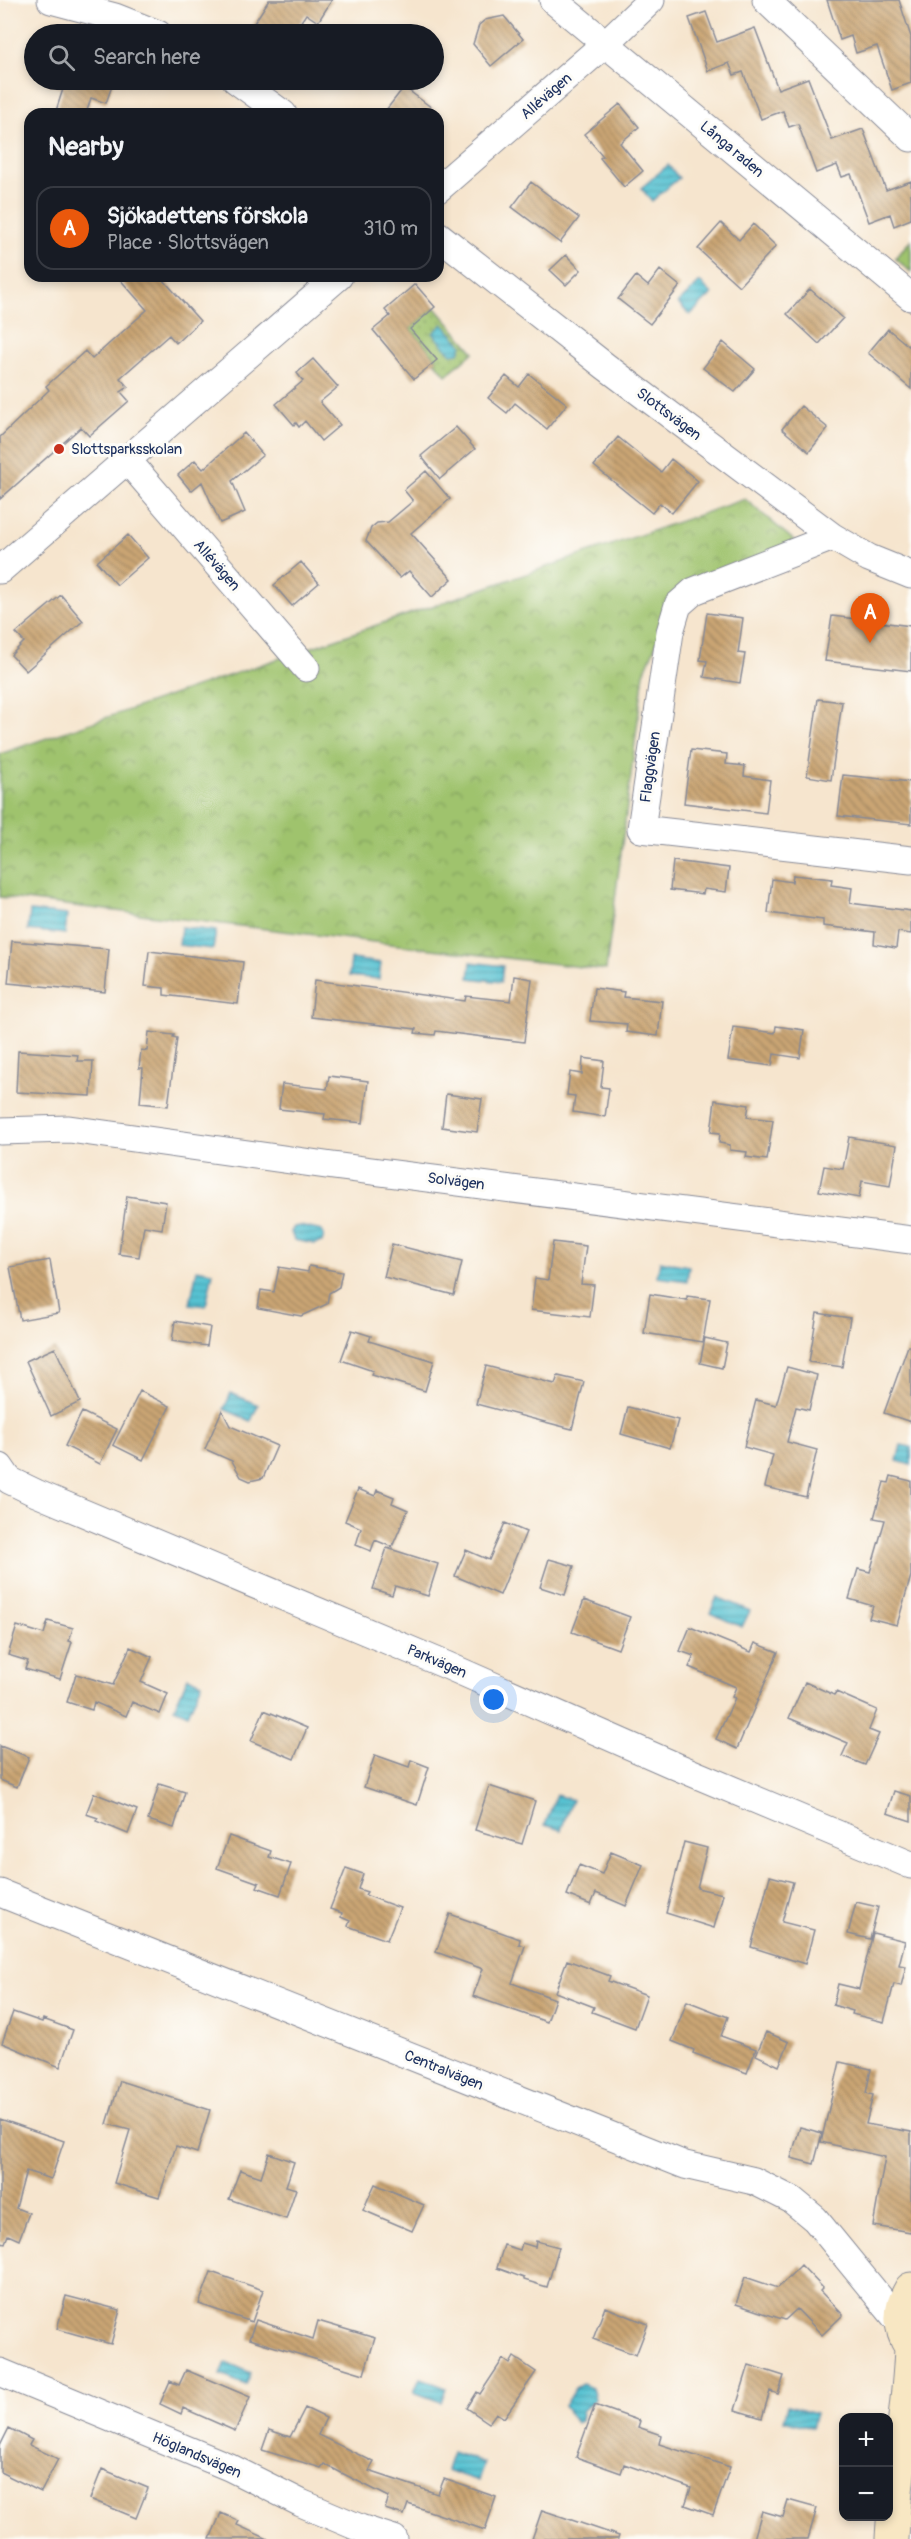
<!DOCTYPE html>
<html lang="en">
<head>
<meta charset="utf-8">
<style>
  body { margin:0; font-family:Pangolin,sans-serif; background:#242831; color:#f1f3f6 }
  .controls { position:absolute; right:18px; bottom:18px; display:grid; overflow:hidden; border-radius:12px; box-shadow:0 3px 9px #0003 }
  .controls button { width:54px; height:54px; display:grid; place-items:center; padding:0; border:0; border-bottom:2px solid #363941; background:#171b24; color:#f1f3f6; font:30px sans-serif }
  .you { position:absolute; left:494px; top:1700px; width:21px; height:21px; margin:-15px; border:4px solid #fff; border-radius:50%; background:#1a73e8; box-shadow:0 0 0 9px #1a73e833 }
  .badge { display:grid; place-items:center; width:39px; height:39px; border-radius:50%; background:#ea580c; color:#fff; font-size:20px; font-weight:700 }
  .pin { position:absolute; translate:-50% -50px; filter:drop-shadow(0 2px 3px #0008) }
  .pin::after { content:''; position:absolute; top:32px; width:21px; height:18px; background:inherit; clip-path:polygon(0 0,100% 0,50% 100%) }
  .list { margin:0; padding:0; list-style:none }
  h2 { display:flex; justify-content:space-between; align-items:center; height:78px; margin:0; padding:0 24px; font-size:26px }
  h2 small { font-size:20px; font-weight:400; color:#9ea1a6 }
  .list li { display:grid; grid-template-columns:39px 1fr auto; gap:18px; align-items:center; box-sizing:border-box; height:84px; margin:0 12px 12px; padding:0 12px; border:2px solid #363941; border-radius:18px }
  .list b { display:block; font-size:22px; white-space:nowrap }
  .list p { margin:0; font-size:20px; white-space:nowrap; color:#9ea1a6 }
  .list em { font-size:20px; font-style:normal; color:#9ea1a6 }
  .icon { flex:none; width:33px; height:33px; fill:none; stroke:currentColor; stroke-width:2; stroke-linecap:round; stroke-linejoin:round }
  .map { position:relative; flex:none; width:911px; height:2539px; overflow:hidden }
  .search { position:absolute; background:#171b24; box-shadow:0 3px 9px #0003; left:24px; top:24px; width:420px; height:66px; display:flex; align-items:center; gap:15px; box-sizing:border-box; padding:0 21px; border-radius:33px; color:#9ea1a6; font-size:22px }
  .panel { position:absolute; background:#171b24; box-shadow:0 3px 9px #0003; left:24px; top:108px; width:420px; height:174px; border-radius:18px }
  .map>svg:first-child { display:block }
</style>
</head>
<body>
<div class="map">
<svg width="911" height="2539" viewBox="0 0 911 2539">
  <defs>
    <pattern id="park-crowns" width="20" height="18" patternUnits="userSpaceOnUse" patternTransform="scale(1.5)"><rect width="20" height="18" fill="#9fc36d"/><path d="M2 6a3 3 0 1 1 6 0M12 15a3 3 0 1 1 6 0" fill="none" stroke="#819f5d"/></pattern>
    <pattern id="garden-dots" width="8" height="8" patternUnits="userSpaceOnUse" patternTransform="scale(1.5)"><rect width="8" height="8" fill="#9fc36d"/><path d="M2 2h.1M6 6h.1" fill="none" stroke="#819f5d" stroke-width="1.8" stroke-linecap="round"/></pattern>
    <pattern id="water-rules" width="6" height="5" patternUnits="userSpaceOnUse" patternTransform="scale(1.5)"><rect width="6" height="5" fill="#57c2d2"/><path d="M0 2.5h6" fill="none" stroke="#479eae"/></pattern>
    <pattern id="building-back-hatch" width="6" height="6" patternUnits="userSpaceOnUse" patternTransform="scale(1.5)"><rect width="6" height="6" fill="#caa573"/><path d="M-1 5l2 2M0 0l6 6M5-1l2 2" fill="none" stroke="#a38762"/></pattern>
  </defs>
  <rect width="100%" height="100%" fill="#fdfcf7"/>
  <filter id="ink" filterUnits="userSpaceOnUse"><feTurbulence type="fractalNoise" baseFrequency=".0167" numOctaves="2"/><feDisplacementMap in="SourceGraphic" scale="12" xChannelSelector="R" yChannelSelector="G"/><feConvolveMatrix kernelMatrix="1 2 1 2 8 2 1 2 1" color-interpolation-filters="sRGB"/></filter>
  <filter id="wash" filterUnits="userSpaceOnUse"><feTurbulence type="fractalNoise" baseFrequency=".008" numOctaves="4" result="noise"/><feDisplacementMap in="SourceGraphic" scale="24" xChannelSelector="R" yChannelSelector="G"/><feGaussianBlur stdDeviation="1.35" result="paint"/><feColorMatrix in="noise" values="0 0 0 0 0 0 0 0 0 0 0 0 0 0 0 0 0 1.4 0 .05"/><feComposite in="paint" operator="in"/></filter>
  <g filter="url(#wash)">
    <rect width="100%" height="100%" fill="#f6e5ce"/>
    <path fill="url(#park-crowns)" stroke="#5d7966" stroke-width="1.5" d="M 911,240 L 911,272 L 895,258 Z
      M 745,499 L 797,543 L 678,593 L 644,673 L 606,970 L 0,897 L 0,754 Z"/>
    <path fill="url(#garden-dots)" stroke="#5d7966" stroke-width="1.5" d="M 435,307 L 474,352 L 446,375 L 435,362 L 437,359 L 410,329 Z"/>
    <path fill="url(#water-rules)" stroke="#397898" stroke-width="1.5" d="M 668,165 L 679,178 L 652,201 L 641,188 Z
      M 700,282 L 712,294 L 690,315 L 678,303 Z
      M 443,324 L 462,345 L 459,353 L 451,354 L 433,333 Z
      M 30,911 L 67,915 L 65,934 L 28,930 Z
      M 181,927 L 216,931 L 213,949 L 179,945 Z
      M 351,959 L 381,963 L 379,979 L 349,976 Z
      M 471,962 L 503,966 L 501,982 L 469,978 Z
      M 300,1226 L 322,1231 L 324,1235 L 322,1242 L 315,1244 L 294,1240 L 291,1232 L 294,1227 Z
      M 660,1261 L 689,1266 L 687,1281 L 657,1277 Z
      M 197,1269 L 213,1272 L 206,1306 L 190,1304 Z
      M 231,1393 L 258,1405 L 251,1421 L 224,1409 Z
      M 901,1445 L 911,1447 L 911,1465 L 897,1461 Z
      M 717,1597 L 750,1611 L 742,1627 L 710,1613 Z
      M 188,1677 L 202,1683 L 188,1714 L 174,1708 Z
      M 556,1795 L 572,1800 L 561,1830 L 545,1825 Z
      M 226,2362 L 251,2373 L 246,2385 L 221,2375 Z
      M 420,2378 L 446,2388 L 441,2402 L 414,2392 Z
      M 582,2384 L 592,2388 L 595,2399 L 582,2411 L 581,2421 L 576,2423 L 564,2406 L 575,2388 Z
      M 788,2405 L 816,2413 L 812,2428 L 784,2420 Z
      M 452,2452 L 484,2463 L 478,2481 L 446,2470 Z"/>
    <g id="blocks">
      <path fill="url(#building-back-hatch)" d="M 269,0 L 332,0 L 318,22 L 306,14 L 293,34 L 247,34 Z
        M 827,0 L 899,0 L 911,37 L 911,83 L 892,90 L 877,46 L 856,53 L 851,36 L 840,40 Z
        M 706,12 L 717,42 L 755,28 L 778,89 L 808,78 L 832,140 L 863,129 L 886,190 L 911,181 L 911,219 L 894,226 L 890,214 L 869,222 L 851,174 L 842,177 L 837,165 L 816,173 L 798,124 L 789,127 L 783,111 L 761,119 L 743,72 L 734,75 L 729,63 L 708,71 L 689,18 Z
        M 504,16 L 523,39 L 491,66 L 473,44 L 479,25 L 485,20 Z
        M 47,80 L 114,80 L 106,103 L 91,98 L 86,114 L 55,114 L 63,89 L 47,84 Z
        M 404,87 L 440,114 L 383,114 Z
        M 620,104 L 639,127 L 620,143 L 643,171 L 624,187 L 600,158 L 603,156 L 584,134 Z
        M 531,182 L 579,218 L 560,243 L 512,207 Z
        M 721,223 L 739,240 L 753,224 L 776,246 L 739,286 L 698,249 Z
        M 566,255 L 581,270 L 566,285 L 550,270 Z
        M 660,270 L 680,286 L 650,324 L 618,299 L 636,276 L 648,286 Z
        M 117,276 L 160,276 L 200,321 L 176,343 L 169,335 L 120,378 L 128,387 L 121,392 L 129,401 L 89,436 L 81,427 L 0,499 L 0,437 L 49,390 L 46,386 L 85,351 L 92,359 L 147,310 Z
        M 415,284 L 435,307 L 410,329 L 437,360 L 414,379 L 373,330 L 390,316 L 385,310 Z
        M 810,289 L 843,318 L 819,344 L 787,314 Z
        M 888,329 L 911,348 L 911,389 L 868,353 Z
        M 723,342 L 755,369 L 735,392 L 703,368 Z
        M 313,359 L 338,387 L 320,402 L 340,425 L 321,441 L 305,421 L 299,427 L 296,423 L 294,425 L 276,404 L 303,381 L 297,373 Z
        M 529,374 L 567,404 L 547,429 L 515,403 L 507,413 L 488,398 L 506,376 L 519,387 Z
        M 801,406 L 828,428 L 809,452 L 782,429 Z
        M 456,427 L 475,449 L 440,479 L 421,456 Z
        M 244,433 L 263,455 L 232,481 L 245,512 L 220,523 L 202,482 L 191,491 L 178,475 L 195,460 L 203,469 Z
        M 618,437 L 661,472 L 671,459 L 698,481 L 672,513 L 660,503 L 652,513 L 594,466 Z
        M 426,471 L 450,499 L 411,533 L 452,579 L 432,597 L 409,571 L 400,578 L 366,541 L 371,528 L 377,523 L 388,522 L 413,501 L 404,490 Z
        M 128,535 L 148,558 L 117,585 L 97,562 Z
        M 301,562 L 319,583 L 292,606 L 274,585 Z
        M 61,595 L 83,621 L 26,671 L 11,655 L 24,642 L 16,633 Z
        M 707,613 L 743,618 L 738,653 L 745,654 L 740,683 L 704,677 L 707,661 L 700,660 Z
        M 832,616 L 911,626 L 911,671 L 825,661 Z
        M 818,699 L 842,702 L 831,780 L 807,776 Z
        M 691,750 L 727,754 L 726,764 L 745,766 L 744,776 L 770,780 L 766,813 L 684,803 Z
        M 843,775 L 911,782 L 911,824 L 838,816 Z
        M 673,861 L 729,868 L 726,892 L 704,889 L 703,894 L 670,890 Z
        M 793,875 L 832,879 L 831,885 L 852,888 L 850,903 L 911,911 L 911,934 L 898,932 L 896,948 L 874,944 L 875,932 L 823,926 L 823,920 L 768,913 L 772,879 L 792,882 Z
        M 12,941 L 109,949 L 105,992 L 8,983 Z
        M 149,951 L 243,962 L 238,1004 L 164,995 L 164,988 L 145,986 Z
        M 514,976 L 532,979 L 524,1042 L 436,1031 L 435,1035 L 415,1033 L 416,1029 L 311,1017 L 315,980 L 465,1001 L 466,996 L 511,1001 Z
        M 594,988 L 624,992 L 623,997 L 662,1001 L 658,1036 L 626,1032 L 627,1024 L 590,1021 Z
        M 776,1026 L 804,1030 L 800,1058 L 774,1054 L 772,1066 L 728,1060 L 733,1027 L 775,1033 Z
        M 149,1032 L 174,1035 L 173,1037 L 177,1038 L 168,1106 L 140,1103 L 143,1068 L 139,1068 L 141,1050 L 147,1051 Z
        M 18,1051 L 78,1055 L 77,1061 L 93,1061 L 91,1096 L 16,1092 Z
        M 583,1058 L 604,1061 L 601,1087 L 609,1088 L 605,1117 L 573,1112 L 575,1096 L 567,1095 L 570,1072 L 582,1074 Z
        M 329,1076 L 368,1081 L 363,1123 L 324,1119 L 325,1114 L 279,1109 L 282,1084 L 327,1089 Z
        M 446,1094 L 482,1099 L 477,1132 L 442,1127 Z
        M 715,1100 L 749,1105 L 747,1117 L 773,1120 L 767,1160 L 746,1157 L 747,1152 L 730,1150 L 730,1145 L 719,1143 L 720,1133 L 711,1132 Z
        M 849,1137 L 897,1145 L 890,1186 L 862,1181 L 859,1198 L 819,1191 L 824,1166 L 843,1169 Z
        M 127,1196 L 166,1202 L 162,1229 L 144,1226 L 139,1257 L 119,1254 Z
        M 553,1242 L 586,1246 L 581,1284 L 594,1285 L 590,1317 L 531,1310 L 535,1278 L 548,1280 Z
        M 392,1244 L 462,1262 L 454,1295 L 384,1277 Z
        M 50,1260 L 59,1313 L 20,1320 L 10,1267 Z
        M 309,1266 L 342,1272 L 339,1287 L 329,1293 L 327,1304 L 301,1316 L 258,1308 L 261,1290 L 274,1292 L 279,1267 L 308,1272 Z
        M 650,1294 L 687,1300 L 687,1296 L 710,1299 L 703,1342 L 644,1333 Z
        M 817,1313 L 850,1318 L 842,1367 L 809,1362 Z
        M 175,1321 L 210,1327 L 207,1346 L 172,1341 Z
        M 352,1330 L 371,1336 L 369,1341 L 434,1361 L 425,1391 L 371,1375 L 373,1371 L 341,1360 Z
        M 705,1338 L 727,1343 L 722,1368 L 700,1363 Z
        M 908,1346 L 911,1346 L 911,1422 L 884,1413 Z
        M 55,1348 L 80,1402 L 51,1416 L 26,1361 Z
        M 486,1366 L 555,1384 L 558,1376 L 584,1382 L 572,1429 L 476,1404 Z
        M 787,1367 L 817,1375 L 809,1410 L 796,1407 L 787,1442 L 817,1450 L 806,1497 L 765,1487 L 773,1455 L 744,1447 L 756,1400 L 776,1405 Z
        M 140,1391 L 170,1406 L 143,1460 L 113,1445 Z
        M 628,1407 L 678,1420 L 670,1448 L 621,1434 Z
        M 222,1410 L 230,1426 L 277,1446 L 263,1478 L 250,1481 L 241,1477 L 232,1461 L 205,1449 Z
        M 82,1412 L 117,1429 L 100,1464 L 65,1446 Z
        M 891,1476 L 911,1481 L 911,1576 L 897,1625 L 869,1618 L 873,1606 L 849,1599 L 858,1569 L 870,1572 L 885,1520 L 874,1518 L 884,1482 L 889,1483 Z
        M 358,1489 L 375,1496 L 377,1490 L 394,1497 L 392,1503 L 408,1510 L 392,1547 L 375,1540 L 371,1551 L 356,1545 L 361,1528 L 345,1521 Z
        M 505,1523 L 526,1532 L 500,1595 L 455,1576 L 466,1550 L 489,1560 Z
        M 387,1548 L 438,1564 L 428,1596 L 395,1586 L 392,1595 L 373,1589 Z
        M 549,1559 L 574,1566 L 565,1595 L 540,1587 Z
        M 584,1600 L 630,1617 L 618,1649 L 572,1632 Z
        M 48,1621 L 73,1628 L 69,1641 L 72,1642 L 60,1679 L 25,1669 L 28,1661 L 8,1655 L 17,1626 L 44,1634 Z
        M 690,1627 L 751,1652 L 755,1643 L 778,1652 L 737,1749 L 716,1739 L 735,1698 L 732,1697 L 736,1687 L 689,1667 L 694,1656 L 680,1651 Z
        M 130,1647 L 152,1657 L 141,1682 L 168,1694 L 160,1714 L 132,1702 L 126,1716 L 94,1702 L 92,1710 L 67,1702 L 76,1674 L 113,1685 Z
        M 805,1682 L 834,1695 L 836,1692 L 877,1710 L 869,1730 L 879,1734 L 865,1765 L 842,1756 L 848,1743 L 789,1718 Z
        M 264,1710 L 307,1728 L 294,1759 L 251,1741 Z
        M 0,1746 L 29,1757 L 17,1787 L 0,1780 Z
        M 375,1755 L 409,1767 L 411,1760 L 429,1767 L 417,1805 L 364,1787 Z
        M 159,1784 L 185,1792 L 174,1828 L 148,1820 Z
        M 489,1786 L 535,1801 L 522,1844 L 475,1830 Z
        M 894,1791 L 911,1796 L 911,1821 L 887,1813 Z
        M 94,1793 L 137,1810 L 128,1834 L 96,1821 L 98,1818 L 86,1814 Z
        M 229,1836 L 271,1851 L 269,1857 L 291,1864 L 280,1895 L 257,1887 L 259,1883 L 217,1868 Z
        M 684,1842 L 707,1848 L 697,1888 L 723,1894 L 714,1928 L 666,1913 Z
        M 611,1852 L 643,1865 L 626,1906 L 596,1893 L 591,1905 L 567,1895 L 579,1865 L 602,1874 Z
        M 346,1868 L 363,1874 L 358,1889 L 367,1892 L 365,1895 L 400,1908 L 387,1940 L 348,1926 L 350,1921 L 341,1917 L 342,1913 L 330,1909 Z
        M 770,1876 L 793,1882 L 782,1922 L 814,1930 L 805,1964 L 751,1947 Z
        M 856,1902 L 878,1907 L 870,1939 L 848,1934 Z
        M 450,1914 L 520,1939 L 519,1944 L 525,1946 L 512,1983 L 555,1999 L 547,2022 L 473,1996 L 483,1969 L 436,1952 Z
        M 873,1933 L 905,1941 L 899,1965 L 906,1966 L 901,1986 L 894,1984 L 884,2022 L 852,2014 L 853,2011 L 833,2005 L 838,1984 L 859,1989 Z
        M 567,1960 L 610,1976 L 608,1981 L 647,1995 L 635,2028 L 592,2012 L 594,2007 L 555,1992 Z
        M 687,2001 L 728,2017 L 721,2036 L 756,2049 L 747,2073 L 693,2053 L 694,2050 L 672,2041 Z
        M 13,2012 L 42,2022 L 43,2019 L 73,2030 L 60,2067 L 2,2043 Z
        M 766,2032 L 789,2042 L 779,2066 L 756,2055 Z
        M 840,2062 L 871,2069 L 866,2093 L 873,2095 L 866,2124 L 911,2132 L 911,2232 L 873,2226 L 885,2157 L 821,2142 Z
        M 120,2081 L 210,2110 L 197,2153 L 176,2146 L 159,2197 L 114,2183 L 130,2130 L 107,2124 Z
        M 0,2119 L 64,2141 L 51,2179 L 26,2171 L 16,2208 L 29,2213 L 19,2240 L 8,2235 L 5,2243 L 0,2242 Z
        M 800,2127 L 822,2133 L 814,2164 L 791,2158 Z
        M 269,2153 L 294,2162 L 286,2186 L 296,2189 L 286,2219 L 229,2199 L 240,2170 L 261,2177 Z
        M 375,2184 L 424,2205 L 412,2231 L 363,2210 Z
        M 536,2241 L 559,2247 L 547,2287 L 524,2280 L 524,2278 L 497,2268 L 504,2245 L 520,2250 L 522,2243 L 535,2247 Z
        M 801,2265 L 823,2288 L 820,2291 L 843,2315 L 822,2335 L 797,2309 L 785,2320 L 736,2304 L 745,2277 L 778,2288 Z
        M 211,2272 L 263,2290 L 252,2322 L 199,2304 Z
        M 66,2296 L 120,2310 L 111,2344 L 57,2329 Z
        M 605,2307 L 648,2324 L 636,2355 L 593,2339 Z
        M 256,2320 L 313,2339 L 318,2321 L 375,2338 L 364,2374 L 249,2339 Z
        M 514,2357 L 536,2372 L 504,2418 L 496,2413 L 489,2423 L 467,2408 L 477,2392 L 480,2394 L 503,2359 L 510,2364 Z
        M 749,2365 L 784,2376 L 778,2394 L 770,2391 L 762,2418 L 735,2410 Z
        M 186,2370 L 250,2397 L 235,2431 L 183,2408 L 181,2414 L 160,2404 L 170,2381 L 179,2385 Z
        M 595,2405 L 640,2421 L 638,2427 L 661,2435 L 659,2444 L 730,2467 L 713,2515 L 685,2505 L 691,2488 L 624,2464 L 621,2473 L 576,2457 Z
        M 305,2408 L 326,2418 L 318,2435 L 374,2462 L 369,2471 L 438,2494 L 444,2479 L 496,2497 L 485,2530 L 408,2504 L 404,2515 L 385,2509 L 389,2497 L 324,2464 L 321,2468 L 262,2450 L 269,2430 L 290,2437 Z
        M 9,2428 L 32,2440 L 29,2445 L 58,2459 L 41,2492 L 0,2472 L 0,2446 Z
        M 102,2469 L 148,2488 L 136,2518 L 90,2499 Z
        M 788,2500 L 817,2508 L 808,2539 L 754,2539 L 762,2511 L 783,2517 Z
        M 542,2510 L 619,2536 L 618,2539 L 532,2539 Z
        M 221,2513 L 239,2521 L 237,2525 L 268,2539 L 210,2539 Z"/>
    </g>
  </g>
  <g filter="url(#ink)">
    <use href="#blocks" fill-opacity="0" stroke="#888a96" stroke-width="1.5"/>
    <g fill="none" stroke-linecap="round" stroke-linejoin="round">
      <defs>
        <path id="street" d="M 51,0 L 115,17 L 158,34
          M 553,0 L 911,297
          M 766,0 L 911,138
          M 236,80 L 283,114
          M 438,189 L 605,44 L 651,0
          M 438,235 L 605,366 L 833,537 L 869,558 L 911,575
          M 128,461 L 306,668
          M 833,537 L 694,591 L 678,605 L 670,632 L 641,829 L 911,860
          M 0,570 L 339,276
          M 0,1131 L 69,1129 L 333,1166 L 911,1240
          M 0,1467 L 9,1480 L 36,1493 L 446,1665 L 678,1767 L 911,1865
          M 0,1893 L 685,2165 L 754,2181 L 792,2200 L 815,2219 L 901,2324
          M 0,2372 L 229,2467 L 301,2503 L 360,2528 L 394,2539"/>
        <path id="secondary" d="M 911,2289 C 899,2309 899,2328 911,2347
          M 892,2539 C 895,2474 909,2412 911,2347"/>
      </defs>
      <use href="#street" stroke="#888a96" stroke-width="29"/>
      <use href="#secondary" stroke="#888a96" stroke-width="35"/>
      <use href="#street" stroke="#fff" stroke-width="27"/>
      <use href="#secondary" stroke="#f8e7c3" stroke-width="33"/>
    </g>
  </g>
  <circle fill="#c8321e" stroke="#fdfcf7" stroke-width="2" cx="59" cy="449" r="6"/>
  <g text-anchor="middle" stroke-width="6" stroke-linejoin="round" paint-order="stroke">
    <g font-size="15" fill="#1b2f5e" stroke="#fdfcf7">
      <text transform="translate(546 96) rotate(-41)" y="5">Allévägen</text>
      <text transform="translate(732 149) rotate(40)" y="5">Långa raden</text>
      <text transform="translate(669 414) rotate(37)" y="5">Slottsvägen</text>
      <text transform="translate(217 565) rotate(49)" y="5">Allévägen</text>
      <text transform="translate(650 767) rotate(-82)" y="5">Flaggvägen</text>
      <text transform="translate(456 1181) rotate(7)" y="5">Solvägen</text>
      <text transform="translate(437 1661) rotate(23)" y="5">Parkvägen</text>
      <text transform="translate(444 2070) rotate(22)" y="5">Centralvägen</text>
      <text transform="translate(197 2455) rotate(23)" y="5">Höglandsvägen</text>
    </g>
    <g font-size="15" fill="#1b2f5e" stroke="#fdfcf7" text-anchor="start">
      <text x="71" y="454">Slottsparksskolan</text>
    </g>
  </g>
</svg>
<div class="controls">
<button>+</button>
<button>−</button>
</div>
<div class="you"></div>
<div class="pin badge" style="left:870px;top:643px">A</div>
<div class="search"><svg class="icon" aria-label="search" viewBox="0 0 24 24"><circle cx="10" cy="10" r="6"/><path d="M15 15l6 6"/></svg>Search here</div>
<section class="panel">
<h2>Nearby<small></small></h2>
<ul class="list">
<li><span class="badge">A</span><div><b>Sjökadettens förskola</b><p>Place · Slottsvägen</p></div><em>310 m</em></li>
</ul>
</section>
</div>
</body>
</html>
